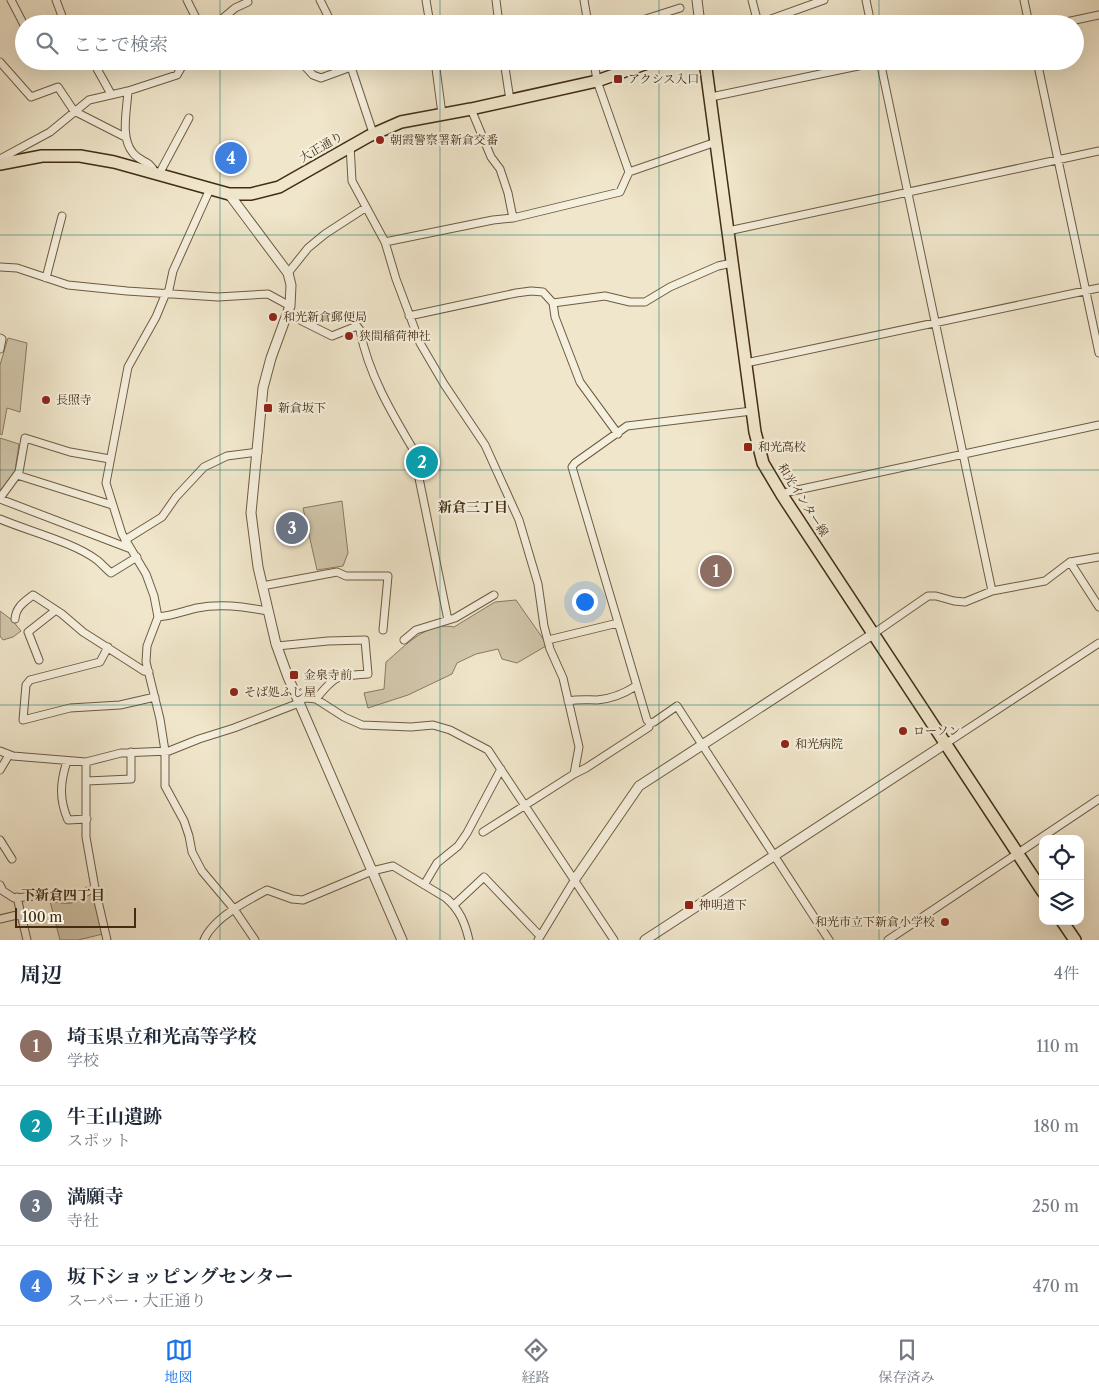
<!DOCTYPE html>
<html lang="ja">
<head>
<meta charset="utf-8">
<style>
  body { margin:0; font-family:"Libre Caslon Text","Noto Serif JP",serif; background:#f6f6f7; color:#1f2937 }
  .controls { position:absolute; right:15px; bottom:15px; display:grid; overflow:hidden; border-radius:10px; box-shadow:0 5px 20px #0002 }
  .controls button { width:45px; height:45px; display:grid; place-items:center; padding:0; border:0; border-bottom:1px solid #e0e1e3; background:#fff; color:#1f2937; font:25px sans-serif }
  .scale { position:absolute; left:15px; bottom:12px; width:121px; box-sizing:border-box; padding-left:5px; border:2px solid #422d13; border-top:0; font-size:14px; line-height:18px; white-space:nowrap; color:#422d13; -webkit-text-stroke:4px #f5efdd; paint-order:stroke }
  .you { position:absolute; left:584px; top:601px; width:18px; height:18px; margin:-12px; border:4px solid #fff; border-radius:50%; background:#1a73e8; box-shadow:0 0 0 8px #1a73e833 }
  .badge { display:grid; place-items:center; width:32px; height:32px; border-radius:50%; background:#1a73e8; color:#fff; font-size:16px; font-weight:700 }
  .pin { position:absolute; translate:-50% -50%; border:2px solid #fff; box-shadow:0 1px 5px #0006 }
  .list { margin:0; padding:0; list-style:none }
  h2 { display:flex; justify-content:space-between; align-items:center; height:65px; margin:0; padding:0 20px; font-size:21px }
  h2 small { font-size:16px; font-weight:400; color:#747a83 }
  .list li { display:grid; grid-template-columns:32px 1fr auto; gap:15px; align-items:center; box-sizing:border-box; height:80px; padding:0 20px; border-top:1px solid #e0e1e3 }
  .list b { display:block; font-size:19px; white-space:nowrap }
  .list p { margin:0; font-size:16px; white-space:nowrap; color:#747a83 }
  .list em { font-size:16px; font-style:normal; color:#747a83 }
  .icon { flex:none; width:28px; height:28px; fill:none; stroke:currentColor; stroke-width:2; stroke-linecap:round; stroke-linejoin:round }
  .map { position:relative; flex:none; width:1099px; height:940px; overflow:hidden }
  .search { position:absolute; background:#fff; box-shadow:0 5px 20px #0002; left:15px; right:15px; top:15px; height:55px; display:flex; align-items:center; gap:12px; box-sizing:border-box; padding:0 18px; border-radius:28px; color:#747a83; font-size:19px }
  .sheet { height:385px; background:#fff }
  nav { display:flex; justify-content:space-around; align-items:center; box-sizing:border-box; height:70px; border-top:1px solid #e0e1e3; background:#fff; font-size:14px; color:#747a83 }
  nav a { display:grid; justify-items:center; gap:2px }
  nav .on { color:#1a73e8 }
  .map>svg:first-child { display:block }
</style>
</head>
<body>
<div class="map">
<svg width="1099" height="940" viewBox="0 0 1099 940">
  <rect width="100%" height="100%" fill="#f0e6cb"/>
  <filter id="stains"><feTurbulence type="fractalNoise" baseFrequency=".004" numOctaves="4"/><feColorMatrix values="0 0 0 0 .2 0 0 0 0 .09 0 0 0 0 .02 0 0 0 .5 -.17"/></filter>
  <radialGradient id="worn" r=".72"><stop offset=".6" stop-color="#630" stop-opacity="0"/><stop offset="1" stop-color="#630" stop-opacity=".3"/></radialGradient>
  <path fill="#d2c7ac" stroke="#8a7a60" d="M 8,338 L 27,343 L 20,412 L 7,408 L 2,435 L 0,434 L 0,365 Z
    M 0,438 L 19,444 L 15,471 L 0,491 Z
    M 342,501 L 348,553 L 343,566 L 317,570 L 303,508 Z
    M 516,600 L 544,640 L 546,646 L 517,663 L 502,659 L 498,649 L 476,654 L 457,663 L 452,674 L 408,695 L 368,708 L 364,693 L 384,689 L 386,662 C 405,646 427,621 454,627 L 495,602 Z
    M 0,611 L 12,620 L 21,631 L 13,637 L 3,640 L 0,636 Z
    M 89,894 L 94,895 L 103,934 L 78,940 L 60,940 L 50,901 C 66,904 75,901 89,894 Z"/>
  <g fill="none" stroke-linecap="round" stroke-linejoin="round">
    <defs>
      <path id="minor" d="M 11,0 L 24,25
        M 56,0 L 65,24
        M 187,0 L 199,24
        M 320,0 L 332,24
        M 426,0 L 430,24
        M 496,0 L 499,24
        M 584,0 L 588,24
        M 752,0 L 758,23
        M 866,0 L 871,24
        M 1024,0 L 1029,24
        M 216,24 L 235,8 L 248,2 L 247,0
        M 630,24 L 680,8
        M 757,24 L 824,0
        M 1057,24 L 1099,15
        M 91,61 L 96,67 L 111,94
        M 300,61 L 313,75 L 321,78 L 351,67
        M 349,61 L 373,133
        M 435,61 L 442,114
        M 504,61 L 510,100
        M 594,61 L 597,81 L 629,172
        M 880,61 L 992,591
        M 1037,61 L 1099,353
        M 0,62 L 31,97 L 58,87 L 74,111 L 125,137
        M 128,91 C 127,110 120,138 133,153 C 141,163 148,158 156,174
        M 711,97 L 882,61
        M 471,109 L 491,157 L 500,169 L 508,193 L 513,218
        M 350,145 L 352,181 L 385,242 L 396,279 L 420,343 L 444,384 L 485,445 L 519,520 L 538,584 L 544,626 L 550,649 L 563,678 L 579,747 L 574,774 L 483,832
        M 0,159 L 50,132 L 89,100 L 128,91 L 177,75 L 185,61
        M 159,174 L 189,118
        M 728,231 L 1099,151
        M 385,242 L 493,220 L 513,218 L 620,192 L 629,172 L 716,142
        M 0,267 L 17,268 L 68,285 L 127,291 L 218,297 L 268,294 L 290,306
        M 288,273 L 308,248 L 325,234 L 365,208
        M 46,278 L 62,216
        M 166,293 L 156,317 L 128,367 L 106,483 L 122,534 L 146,574 L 154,596 L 158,617 L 147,646 L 146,662 L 160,719 L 165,751 L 165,786 L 184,821 L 189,836 L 192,852 L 202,871 L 234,909 L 255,940
        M 168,294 L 173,271 L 210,189
        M 553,303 L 605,296 L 630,302 L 645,302 L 670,287 L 718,266 L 732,263
        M 288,314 L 332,336 L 357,326 L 360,330 C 368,373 391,412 413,449 L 448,620
        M 409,316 L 516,293 L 531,291 L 543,292 L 553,303 L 555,317 L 580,382 L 618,434
        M 0,338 L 2,339 L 0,349
        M 746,363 L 1099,288
        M 752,411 L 627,426 L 575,463 L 572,467 L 647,720 L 650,723 L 654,722 L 677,706 L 829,940
        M 17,475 L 112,505
        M 782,495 L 788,492 L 1099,425
        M 0,498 L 19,472 L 25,438 L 70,452 L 110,459
        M 0,499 L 131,549
        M 0,519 C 28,531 73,542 97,560 C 102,564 106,569 111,573 L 137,557
        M 125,540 L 162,517 L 176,497 L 204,467 L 227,456 L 258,452
        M 1070,562 L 1099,607
        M 262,586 L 337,572 L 346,576 L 388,576 L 383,630
        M 158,617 C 172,616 184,611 197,608 C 221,603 244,607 268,611
        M 15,619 C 16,607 24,602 33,595 L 62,614 L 83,632 L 144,671 L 149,672
        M 873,634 L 928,596 L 936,596 L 954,601 L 965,602 L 992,591 L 1045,581 L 1070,562 L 1099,557
        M 404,640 L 416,630 L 455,618 L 494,595
        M 548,640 L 618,623
        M 277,646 L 328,641 L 365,640 L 368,674 C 337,676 336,674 316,699
        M 108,647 L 100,662 L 30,680 L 26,685 L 23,720 L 70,708 L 120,705 L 155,697
        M 39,660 L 28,632 L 56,610
        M 298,700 L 306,698 L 316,699 L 344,717 L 362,725 L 411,727 L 433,725 L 450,730 L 488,750 L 614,940
        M 568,701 C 579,699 587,700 597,700 C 611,699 625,693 636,686
        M 945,744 L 1099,643
        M 0,751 L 13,756 L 86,762 L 121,753 L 169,751 L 199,739 L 234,728 L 299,703
        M 67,761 C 60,783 59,799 68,820 L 87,819
        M 86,762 L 86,837 L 95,888 L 107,940
        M 0,770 L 9,755
        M 574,774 L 586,768 L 649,727 L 650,723
        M 87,781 L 131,779 L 131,752
        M 0,840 L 12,859
        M 0,885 L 3,891 L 14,898 L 36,896 L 63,899 L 71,899 L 95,888
        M 424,885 L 437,863 L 458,846 L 467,833 L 501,769
        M 17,897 L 27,940
        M 454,905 L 484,877 L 540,936
        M 0,919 L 21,914
        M 204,940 C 213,918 248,900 267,890 L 292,899 L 303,900 L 372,871 L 393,866 L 446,898 C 460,910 465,923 469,940
        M 538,940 L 575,879
        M 888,940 L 1099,799"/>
      <path id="tertiary" d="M 697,0 L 700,24
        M 229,194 L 288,273 L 291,285 L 290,306 L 271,358 L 263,388 L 251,513 L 258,567 L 276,644 L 288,677 L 402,940
        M 575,879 L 639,786 L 873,634
        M 645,940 L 945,744"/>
      <path id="primary" d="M 705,61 L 755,432 L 763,463 L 782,495 L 1043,892
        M 0,164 L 42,156 L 80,156 L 114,162 L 229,194 L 251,194 L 279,187 L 369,136 L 401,122 L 471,109 L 597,81 L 653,61
        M 1062,921 L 1075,940"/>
    </defs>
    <use href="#minor" stroke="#6e5b41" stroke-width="9"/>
    <use href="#tertiary" stroke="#6e5b41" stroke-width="11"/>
    <use href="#primary" stroke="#422d13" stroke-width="14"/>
    <use href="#minor" stroke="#f5efdd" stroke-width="7"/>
    <use href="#tertiary" stroke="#f5efdd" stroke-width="9"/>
    <use href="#primary" stroke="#f0e6cb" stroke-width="11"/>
  </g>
  <path fill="none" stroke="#0f766e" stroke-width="1" stroke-opacity="0.55" d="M 220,0 L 220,24M 440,0 L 440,24M 659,0 L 659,24M 879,0 L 879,24M 220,61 L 220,940M 440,61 L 440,940M 659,61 L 659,940M 879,61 L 879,940M 0,235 L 1099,235M 0,470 L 1099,470M 0,705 L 1099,705"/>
  <g fill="#8f2418" stroke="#f5efdd" stroke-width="2">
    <rect x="613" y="74" width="10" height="10" rx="2.5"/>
    <circle cx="380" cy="140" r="5"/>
    <circle cx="273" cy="317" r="5"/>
    <circle cx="349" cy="336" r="5"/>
    <circle cx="46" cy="400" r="5"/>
    <rect x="263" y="403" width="10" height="10" rx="2.5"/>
    <rect x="743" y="442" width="10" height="10" rx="2.5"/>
    <rect x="289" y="670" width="10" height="10" rx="2.5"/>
    <circle cx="234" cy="692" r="5"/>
    <circle cx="903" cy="731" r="5"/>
    <circle cx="785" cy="744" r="5"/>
    <rect x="684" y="900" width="10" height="10" rx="2.5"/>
    <circle cx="945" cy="922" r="5"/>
  </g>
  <g text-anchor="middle" stroke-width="4.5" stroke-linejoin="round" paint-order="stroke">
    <g font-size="12" fill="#422d13" stroke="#f5efdd" text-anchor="start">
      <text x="628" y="83">アクシス入口</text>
      <text x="390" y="144">朝霞警察署新倉交番</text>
      <text x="283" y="321">和光新倉郵便局</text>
      <text x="359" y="340">狭間稲荷神社</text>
      <text x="56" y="404">長照寺</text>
      <text x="278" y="412">新倉坂下</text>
      <text x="758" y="451">和光高校</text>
      <text x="304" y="679">金泉寺前</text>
      <text x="244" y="696">そば処ふじ屋</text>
      <text x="913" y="735">ローソン</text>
      <text x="795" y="748">和光病院</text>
      <text x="699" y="909">神明道下</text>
      <text x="935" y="926" text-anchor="end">和光市立下新倉小学校</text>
    </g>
    <g font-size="12" fill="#422d13" stroke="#f5efdd">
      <text transform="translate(321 147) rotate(-30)" y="4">大正通り</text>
      <text transform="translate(803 500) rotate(58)" y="4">和光インター線</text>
    </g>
    <g font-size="14" font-weight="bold" fill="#422d13" stroke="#f5efdd">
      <text x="473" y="512">新倉三丁目</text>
      <text x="63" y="900">下新倉四丁目</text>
    </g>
  </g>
  <rect width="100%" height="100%" filter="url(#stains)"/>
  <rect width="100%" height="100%" fill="url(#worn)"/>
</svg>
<div class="controls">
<button><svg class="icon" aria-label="locate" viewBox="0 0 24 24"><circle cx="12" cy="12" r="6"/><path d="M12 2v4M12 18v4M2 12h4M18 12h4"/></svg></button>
<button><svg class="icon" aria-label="layers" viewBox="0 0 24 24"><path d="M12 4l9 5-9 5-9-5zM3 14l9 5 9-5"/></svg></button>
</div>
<div class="scale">100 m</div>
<div class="you"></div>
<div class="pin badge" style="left:716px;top:571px;background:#8d6e63">1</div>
<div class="pin badge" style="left:422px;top:462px;background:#0f9aa8">2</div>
<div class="pin badge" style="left:292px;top:528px;background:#6b7280">3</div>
<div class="pin badge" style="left:231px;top:158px;background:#3f7fe0">4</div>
<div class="search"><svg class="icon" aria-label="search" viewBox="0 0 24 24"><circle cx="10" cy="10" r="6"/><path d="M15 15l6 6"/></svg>ここで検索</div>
</div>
<section class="sheet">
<h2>周辺<small>4件</small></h2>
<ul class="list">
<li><span class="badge" style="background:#8d6e63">1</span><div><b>埼玉県立和光高等学校</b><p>学校</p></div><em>110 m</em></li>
<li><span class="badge" style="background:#0f9aa8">2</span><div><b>牛王山遺跡</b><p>スポット</p></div><em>180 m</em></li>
<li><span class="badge" style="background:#6b7280">3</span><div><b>満願寺</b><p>寺社</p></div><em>250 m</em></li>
<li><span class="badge" style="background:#3f7fe0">4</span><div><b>坂下ショッピングセンター</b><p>スーパー · 大正通り</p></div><em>470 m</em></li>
</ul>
</section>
<nav>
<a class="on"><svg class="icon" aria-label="map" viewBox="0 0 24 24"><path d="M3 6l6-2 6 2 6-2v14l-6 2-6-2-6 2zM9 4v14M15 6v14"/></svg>地図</a>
<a><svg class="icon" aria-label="directions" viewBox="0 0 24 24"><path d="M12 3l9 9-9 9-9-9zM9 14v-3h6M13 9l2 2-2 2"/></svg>経路</a>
<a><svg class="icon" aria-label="saved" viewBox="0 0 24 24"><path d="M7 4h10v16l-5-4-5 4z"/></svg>保存済み</a>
</nav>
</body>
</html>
